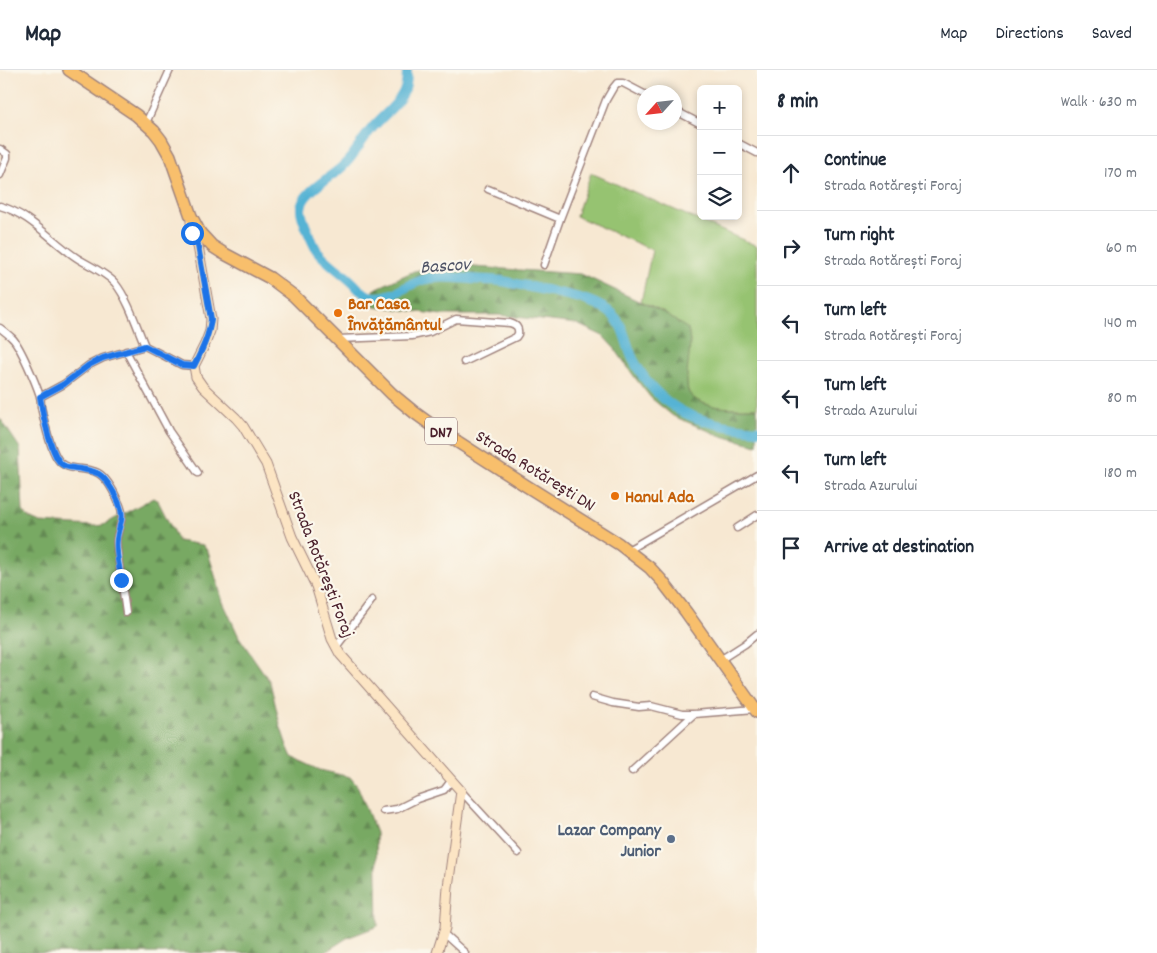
<!DOCTYPE html>
<html lang="en">
<head>
<meta charset="utf-8">
<style>
  body { margin:0; font-family:Dekko,sans-serif; background:#f2f2f3; color:#1f2937 }
  .controls { position:absolute; right:15px; top:15px; display:grid; overflow:hidden; border-radius:8px; box-shadow:0 2px 8px #0003 }
  .controls button { width:45px; height:45px; display:grid; place-items:center; padding:0; border:0; border-bottom:1px solid #e0e1e3; background:#fff; color:#1f2937; font:25px sans-serif }
  .compass { position:absolute; left:637px; top:15px; width:45px; height:45px; border-radius:50%; background:#fff; box-shadow:0 2px 8px #0003; rotate:243deg }
  .stop { position:absolute; width:15px; height:15px; margin:-11px; border:4px solid #1a73e8; border-radius:50%; background:#fff }
  .stop.end { background:#1a73e8; border-color:#fff; box-shadow:0 1px 5px #0008 }
  .list { margin:0; padding:0; list-style:none }
  h2 { display:flex; justify-content:space-between; align-items:center; height:65px; margin:0; padding:0 20px; font-size:21px }
  h2 small { font-size:16px; font-weight:400; color:#747a83 }
  .list li { display:grid; grid-template-columns:32px 1fr auto; gap:15px; align-items:center; box-sizing:border-box; height:75px; padding:0 20px; border-top:1px solid #e0e1e3 }
  .list b { display:block; font-size:19px; white-space:nowrap }
  .list p { margin:0; font-size:16px; white-space:nowrap; color:#747a83 }
  .list em { font-size:16px; font-style:normal; color:#747a83 }
  .icon { flex:none; width:28px; height:28px; fill:none; stroke:currentColor; stroke-width:2; stroke-linecap:round; stroke-linejoin:round }
  .map { position:relative; flex:none; width:757px; height:883px; overflow:hidden }
  header { display:flex; align-items:center; gap:30px; box-sizing:border-box; height:70px; padding:0 25px; background:#fff; border-bottom:1px solid #e0e1e3 }
  header strong { font-size:24px }
  nav { display:flex; gap:28px; margin-inline-start:auto; font-size:18px }
  main { display:flex }
  aside { flex:1; background:#fff }
  .map>svg:first-child { display:block }
</style>
</head>
<body>
<header>
<strong>Map</strong>
<nav><a>Map</a><a>Directions</a><a>Saved</a></nav>
</header>
<main>
<div class="map">
<svg width="757" height="883" viewBox="0 0 757 883">
  <defs>
    <pattern id="forest-firs" width="22" height="20" patternUnits="userSpaceOnUse" patternTransform="scale(1.25)"><rect width="22" height="20" fill="#78a963"/><path d="M5 1l3.5 6h-7zM16 11l3.5 6h-7z" fill="#648952"/></pattern>
  </defs>
  <rect width="100%" height="100%" fill="#fbf7ec"/>
  <filter id="ink" filterUnits="userSpaceOnUse"><feTurbulence type="fractalNoise" baseFrequency=".02" numOctaves="2"/><feDisplacementMap in="SourceGraphic" scale="10" xChannelSelector="R" yChannelSelector="G"/><feConvolveMatrix kernelMatrix="1 2 1 2 8 2 1 2 1" color-interpolation-filters="sRGB"/></filter>
  <filter id="wash" filterUnits="userSpaceOnUse"><feTurbulence type="fractalNoise" baseFrequency=".0096" numOctaves="4" result="noise"/><feDisplacementMap in="SourceGraphic" scale="20" xChannelSelector="R" yChannelSelector="G"/><feGaussianBlur stdDeviation="1.12" result="paint"/><feColorMatrix in="noise" values="0 0 0 0 0 0 0 0 0 0 0 0 0 0 0 0 0 1.4 0 .05"/><feComposite in="paint" operator="in"/></filter>
  <g filter="url(#wash)">
    <rect width="100%" height="100%" fill="#f7e8d2"/>
    <path fill="#96c371" stroke="#70714e" d="M 591,103 L 757,176 L 757,338 C 739,338 697,341 688,321 C 684,310 689,281 690,270 L 664,243 L 641,232 L 652,180 L 576,146 Z"/>
    <path fill="url(#forest-firs)" stroke="#616447" d="M 444,195 L 581,204 L 664,243 L 688,259 C 692,275 688,289 687,305 C 687,310 687,317 688,321 C 698,341 739,338 757,338 L 757,375 L 721,366 L 673,346 L 651,328 L 636,309 L 615,279 L 603,266 L 577,254 L 498,245 L 442,245 L 374,236 L 373,220 L 414,201 Z
      M 0,348 L 20,378 L 23,441 L 29,448 L 40,453 L 94,456 L 103,455 L 153,428 L 158,431 L 178,471 L 203,475 L 208,482 L 223,532 L 239,567 L 270,612 L 280,655 L 287,676 L 292,687 L 320,700 L 350,707 L 358,717 L 376,763 L 378,856 L 347,868 L 324,883 L 0,883 Z"/>
    <g fill="none" stroke-linecap="round" stroke-linejoin="round">
      <path stroke="#56b3d4" stroke-width="10" d="M 407,0 C 407,6 407,13 405,19 C 398,36 380,47 369,62 C 360,73 354,86 344,95 C 333,107 300,122 301,140 C 302,151 311,169 316,179 C 323,190 342,202 352,212 C 356,215 358,220 363,222 C 366,225 372,227 377,227 C 395,227 409,213 426,209 C 441,206 457,208 471,209 C 481,210 492,210 502,211 C 518,214 534,218 550,221 C 570,226 597,230 613,245 C 625,257 626,275 633,289 C 660,342 701,355 757,360"/>
    </g>
  </g>
  <g filter="url(#ink)">
    <g fill="none" stroke-linecap="round" stroke-linejoin="round">
      <defs>
        <path id="street" d="M 674,40 L 701,54
          M 146,53 L 170,0
          M 738,73 L 757,83
          M 0,79 L 7,84 L 7,88 L 0,105
          M 488,119 L 560,149
          M 0,136 C 30,144 51,171 77,188 C 88,195 106,203 115,213 C 128,229 137,257 145,276 L 182,295 L 194,296
          M 544,195 L 560,149 L 606,30 L 613,18 L 617,13 L 623,13 L 644,24
          M 0,258 C 4,261 8,264 12,268 C 20,275 36,314 40,326 C 41,330 41,333 41,337 C 44,351 50,377 57,388 C 66,403 85,396 98,403 C 107,408 114,422 118,431 C 126,446 120,452 117,467 C 116,471 117,475 117,479 L 126,543
          M 338,269 L 412,266 L 430,262 L 456,249 L 510,253 C 516,255 519,257 518,264 L 516,267 L 464,292
          M 126,281 L 169,361 L 198,403
          M 40,327 L 64,314 L 89,295 L 103,288 L 145,276
          M 737,458 L 757,445
          M 628,480 L 757,405
          M 336,577 L 372,530
          M 720,590 L 745,574 L 757,564
          M 592,627 L 613,633 L 639,637 L 651,636 L 682,644 L 694,644 L 755,639
          M 632,701 L 694,644
          M 461,721 L 518,783
          M 383,741 L 397,739 L 417,729 L 444,720 L 451,711
          M 443,863 L 465,883"/>
        <path id="secondary" d="M 191,147 C 191,157 191,167 198,176 L 211,249 L 210,261 L 205,274 L 194,296 L 196,307 L 203,317 L 236,348 L 243,356 L 266,394 L 292,467 L 316,516 L 332,569 L 340,584 L 461,721 L 448,817 L 445,858 L 437,883"/>
        <path id="highway" d="M 69,0 L 136,45 L 154,61 L 161,70 L 170,86 L 191,146 L 200,163 L 212,176 L 223,183 L 270,208 L 294,226 L 392,324 L 415,343 L 433,356 L 525,415 L 619,474 L 650,498 L 662,511 L 686,542 L 757,642"/>
      </defs>
      <use href="#street" stroke="#a0847e" stroke-width="9"/>
      <use href="#secondary" stroke="#a0847e" stroke-width="11"/>
      <use href="#highway" stroke="#a0847e" stroke-width="14"/>
      <use href="#street" stroke="#fff" stroke-width="6"/>
      <use href="#secondary" stroke="#fce5c4" stroke-width="9"/>
      <use href="#highway" stroke="#f8bf6c" stroke-width="11"/>
    </g>
  </g>
  <g fill="none" stroke-linecap="round" stroke-linejoin="round" filter="url(#ink)">
    <path stroke="#1a73e8" stroke-width="6" d="M 121,510 C 120,497 115,482 117,469 C 118,456 125,449 120,436 C 117,427 107,409 99,404 C 94,401 87,400 81,399 C 75,398 68,398 63,395 C 51,388 42,341 40,327 L 64,314 L 89,295 L 103,288 L 145,276 L 182,295 L 194,296 C 202,280 209,266 211,249 L 198,176 L 195,172 L 192,163"/>
  </g>
  <g fill="#e8710a" stroke="#fbf7ec" stroke-width="2">
    <circle cx="338" cy="243" r="5"/>
    <circle cx="615" cy="426" r="5"/>
  </g>
  <circle fill="#5c6f8a" stroke="#fbf7ec" stroke-width="2" cx="671" cy="769" r="5"/>
  <g text-anchor="middle" stroke-width="4.5" stroke-linejoin="round" paint-order="stroke">
    <rect fill="#fbf7ec" stroke="#7f6065" stroke-width="1" x="425" y="347.5" width="32" height="27" rx="4"/>
    <g font-size="16" font-weight="bold" fill="#4a1f2b">
      <text x="441" y="367">DN7</text>
    </g>
    <g font-size="18" font-weight="bold" fill="#c56008" stroke="#fbf7ec" text-anchor="start">
      <text x="348" y="239">Bar Casa<tspan x="348" dy="21">Învățământul</tspan></text>
      <text x="625" y="432">Hanul Ada</text>
    </g>
    <g font-size="18" fill="#4a1f2b" stroke="#fbf7ec">
      <text transform="translate(536 400) rotate(32)" y="6">Strada Rotărești DN</text>
      <text transform="translate(322 494) rotate(69)" y="6">Strada Rotărești Foraj</text>
    </g>
    <g font-size="18" font-weight="bold" fill="#4e5e75" stroke="#fbf7ec" text-anchor="end">
      <text x="661" y="765">Lazar Company<tspan x="661" dy="21">Junior</tspan></text>
    </g>
    <g font-size="19" font-style="italic" fill="#4e5366" stroke="#fbf7ec">
      <text transform="translate(445 194) rotate(-4)" y="7">Bascov</text>
    </g>
  </g>
</svg>
<div class="controls">
<button>+</button>
<button>−</button>
<button><svg class="icon" aria-label="layers" viewBox="0 0 24 24"><path d="M12 4l9 5-9 5-9-5zM3 14l9 5 9-5"/></svg></button>
</div>
<svg class="compass" viewBox="-18 -18 36 36"><path d="M0-13l5 13h-10z" fill="#e53935"/><path d="M0 13l5-13h-10z" fill="#747a83"/></svg>
<div class="stop" style="left:192px;top:163px"></div>
<div class="stop end" style="left:121px;top:510px"></div>
</div>
<aside>
<h2>8 min<small>Walk · 630 m</small></h2>
<ul class="list">
<li><svg class="icon" aria-label="ahead" viewBox="0 0 24 24"><path d="M12 20V5M6 11l6-6 6 6"/></svg><div><b>Continue</b><p>Strada Rotărești Foraj</p></div><em>170 m</em></li>
<li><svg class="icon" aria-label="right" viewBox="0 0 24 24"><path d="M7 20v-9h11M14 6l5 5-5 5"/></svg><div><b>Turn right</b><p>Strada Rotărești Foraj</p></div><em>60 m</em></li>
<li><svg class="icon" aria-label="left" viewBox="0 0 24 24"><path d="M17 20v-9H6M10 6l-5 5 5 5"/></svg><div><b>Turn left</b><p>Strada Rotărești Foraj</p></div><em>140 m</em></li>
<li><svg class="icon" aria-label="left" viewBox="0 0 24 24"><path d="M17 20v-9H6M10 6l-5 5 5 5"/></svg><div><b>Turn left</b><p>Strada Azurului</p></div><em>80 m</em></li>
<li><svg class="icon" aria-label="left" viewBox="0 0 24 24"><path d="M17 20v-9H6M10 6l-5 5 5 5"/></svg><div><b>Turn left</b><p>Strada Azurului</p></div><em>180 m</em></li>
<li><svg class="icon" aria-label="arrive" viewBox="0 0 24 24"><path d="M6 21V4h12l-3 4 3 4H6"/></svg><div><b>Arrive at destination</b></div></li>
</ul>
</aside>
</main>
</body>
</html>
